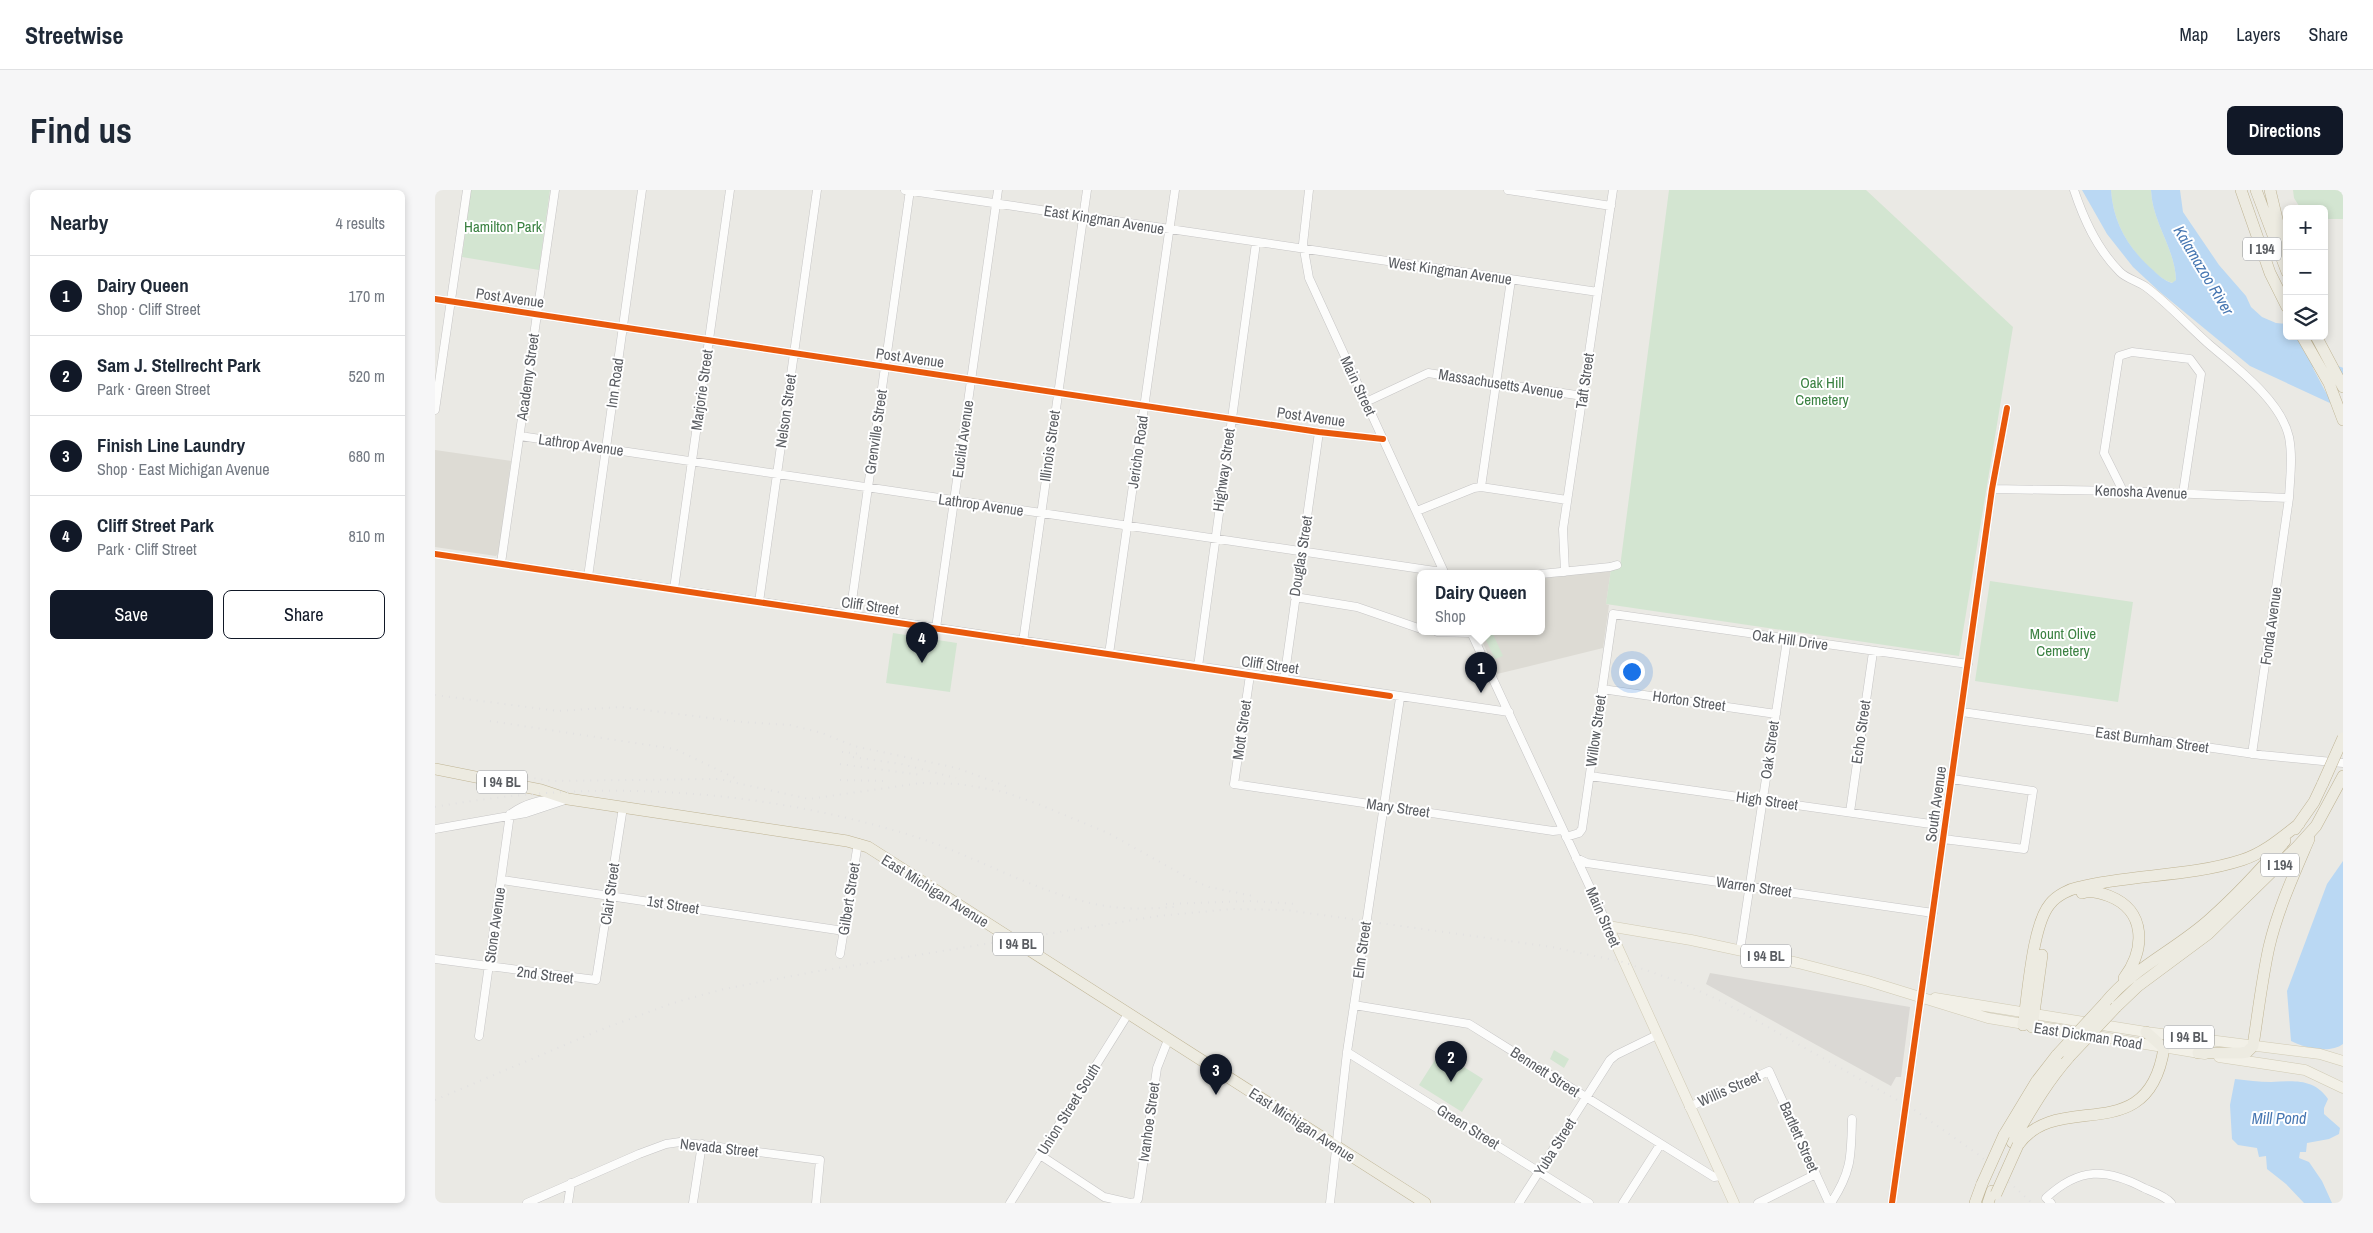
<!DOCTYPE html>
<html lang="en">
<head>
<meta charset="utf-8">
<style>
  body { margin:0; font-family:"Archivo Narrow",sans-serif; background:#f6f6f7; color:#1f2937 }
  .controls { position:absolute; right:15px; top:15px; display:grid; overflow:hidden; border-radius:8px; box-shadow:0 2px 8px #0003 }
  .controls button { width:45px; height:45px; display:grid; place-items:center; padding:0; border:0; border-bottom:1px solid #e0e1e3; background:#fff; color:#1f2937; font:25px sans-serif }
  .you { position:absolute; left:1196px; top:481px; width:18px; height:18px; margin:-12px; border:4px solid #fff; border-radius:50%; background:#1a73e8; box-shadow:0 0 0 8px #1a73e833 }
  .badge { display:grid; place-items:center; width:32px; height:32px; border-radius:50%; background:#111827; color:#fff; font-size:16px; font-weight:700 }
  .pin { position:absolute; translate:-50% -41px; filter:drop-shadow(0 1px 2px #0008) }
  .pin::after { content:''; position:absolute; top:26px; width:18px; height:15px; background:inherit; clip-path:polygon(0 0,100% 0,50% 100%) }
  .popup { position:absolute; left:982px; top:380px; width:128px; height:65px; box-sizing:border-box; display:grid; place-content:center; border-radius:8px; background:#fff; filter:drop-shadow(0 1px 4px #0005); font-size:16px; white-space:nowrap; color:#747a83 }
  .popup b { font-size:19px; color:#1f2937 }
  .popup::after { content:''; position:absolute; left:50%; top:100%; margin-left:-10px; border:10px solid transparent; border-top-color:#fff }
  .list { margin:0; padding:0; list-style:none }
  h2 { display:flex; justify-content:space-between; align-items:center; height:65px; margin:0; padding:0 20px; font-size:21px }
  h2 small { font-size:16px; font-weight:400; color:#747a83 }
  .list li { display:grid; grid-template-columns:32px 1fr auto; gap:15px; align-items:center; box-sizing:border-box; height:80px; padding:0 20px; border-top:1px solid #e0e1e3 }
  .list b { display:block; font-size:19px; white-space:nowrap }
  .list p { margin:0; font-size:16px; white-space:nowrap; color:#747a83 }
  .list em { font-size:16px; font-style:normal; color:#747a83 }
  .actions { display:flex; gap:10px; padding:15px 20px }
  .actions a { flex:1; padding:11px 0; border:1px solid #111827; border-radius:8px; text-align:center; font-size:18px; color:#111827 }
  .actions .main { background:#111827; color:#fff }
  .icon { flex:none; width:28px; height:28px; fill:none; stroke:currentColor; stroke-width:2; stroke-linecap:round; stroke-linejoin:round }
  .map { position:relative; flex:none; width:1908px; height:1013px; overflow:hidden; border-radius:8px }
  header { display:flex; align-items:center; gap:30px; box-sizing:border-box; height:70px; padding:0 25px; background:#fff; border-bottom:1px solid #e0e1e3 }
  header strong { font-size:24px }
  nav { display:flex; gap:28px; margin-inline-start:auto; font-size:18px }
  .intro { display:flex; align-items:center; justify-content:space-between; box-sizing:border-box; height:120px; padding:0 30px }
  h1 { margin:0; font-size:35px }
  .button { padding:12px 22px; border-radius:8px; background:#111827; color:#fff; font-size:18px; font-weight:700 }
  main { display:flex; gap:30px; padding:0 30px }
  aside { flex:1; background:#fff; border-radius:8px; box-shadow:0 2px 8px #0003 }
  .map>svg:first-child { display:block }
</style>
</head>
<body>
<header>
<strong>Streetwise</strong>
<nav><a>Map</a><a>Layers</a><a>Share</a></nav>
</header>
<div class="intro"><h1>Find us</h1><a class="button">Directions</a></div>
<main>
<aside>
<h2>Nearby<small>4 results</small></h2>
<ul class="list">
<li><span class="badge">1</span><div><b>Dairy Queen</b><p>Shop · Cliff Street</p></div><em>170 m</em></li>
<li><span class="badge">2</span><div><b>Sam J. Stellrecht Park</b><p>Park · Green Street</p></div><em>520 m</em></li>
<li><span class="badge">3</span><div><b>Finish Line Laundry</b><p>Shop · East Michigan Avenue</p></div><em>680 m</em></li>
<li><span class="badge">4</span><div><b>Cliff Street Park</b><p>Park · Cliff Street</p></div><em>810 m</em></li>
</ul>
<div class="actions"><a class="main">Save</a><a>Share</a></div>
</aside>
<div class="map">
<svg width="1908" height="1013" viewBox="0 0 1908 1013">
  <rect width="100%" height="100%" fill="#eae9e4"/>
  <path fill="#dad8d4" d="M 1275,783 L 1475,817 L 1466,887 L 1461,887 L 1456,896 L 1271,794 Z"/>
  <path fill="#dddbd4" d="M 0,260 L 76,271 L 64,362 L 61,366 L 0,357 Z
    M 1176,379 L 1171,414 L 1174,415 L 1168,458 L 1062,484 L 1043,442 L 1106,442 L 1106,386 Z"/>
  <path fill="#d3e5d1" d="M 36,0 L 115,0 L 104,80 L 27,67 Z
    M 1234,0 L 1431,0 L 1578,137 L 1524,466 L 1171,414 L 1176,379 L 1185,377 Z
    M 1676,0 L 1716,0 C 1717,32 1740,58 1741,90 L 1738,93 C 1730,91 1724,86 1718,81 C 1694,59 1678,33 1676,0 Z
    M 1858,0 L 1908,0 L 1908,29 L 1889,29 L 1889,19 L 1866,19 L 1859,8 Z
    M 1555,391 L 1698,412 L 1683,512 L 1540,491 Z
    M 1047,442 L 1057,442 L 1068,466 L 1060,469 Z
    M 458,443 L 522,453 L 515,502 L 451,493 Z
    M 1119,860 L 1134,869 L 1129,878 L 1115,869 Z
    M 1005,862 L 1048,889 L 1027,922 L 984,895 Z"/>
  <path fill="#bad8f3" d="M 1647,0 L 1676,0 C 1678,33 1694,59 1718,80 C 1724,86 1730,91 1737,93 L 1741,90 C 1740,58 1717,32 1716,0 L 1745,0 L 1748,22 L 1784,75 L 1811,106 L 1816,117 L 1827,127 L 1841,133 L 1852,134 L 1852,146 L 1861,146 L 1897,214 L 1815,176 L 1725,102 L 1698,77 L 1672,44 Z
    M 1908,671 L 1908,854 C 1895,864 1869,858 1856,851 L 1852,801 L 1892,694 Z
    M 1800,889 C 1812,890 1824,892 1836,892 C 1858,891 1879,888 1893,909 L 1889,918 L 1889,924 L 1905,938 L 1904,944 L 1894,949 L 1872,953 L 1871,962 L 1865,962 L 1864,968 L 1874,972 L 1887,991 L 1897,1013 L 1869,1013 L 1851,994 L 1832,979 L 1831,966 L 1824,967 L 1822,958 L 1803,955 L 1797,949 L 1795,915 Z"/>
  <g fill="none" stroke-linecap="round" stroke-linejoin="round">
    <path stroke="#bad8f3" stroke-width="10" d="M 1861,166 L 1908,183"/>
    <defs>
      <path id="minor" d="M 470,0 L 1163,102
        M 874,0 L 868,54 L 874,88 L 1009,382
        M 1073,0 L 1176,16
        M 1639,0 C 1649,30 1662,59 1685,82 C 1692,89 1703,91 1711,97 C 1734,114 1754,137 1776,156 C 1802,178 1846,211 1854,247 C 1858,267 1855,288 1854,308 L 1817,564
        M 0,109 L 884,242 L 948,249
        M 931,212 L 993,183 L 1148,206
        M 0,220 L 32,0
        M 85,246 L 1000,381 L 1008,380
        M 1046,297 L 1076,90
        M 1557,299 L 1688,301 L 1854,308
        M 1688,301 L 1669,263 L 1684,166 L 1697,162 L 1755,169 L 1766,184 L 1748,303
        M 982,321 L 1039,298 L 1046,297 L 1132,310
        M 0,364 L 1074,522
        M 66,373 L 120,0
        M 1130,382 L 1128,339 L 1178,0
        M 1106,384 L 1175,377 L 1182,375
        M 153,387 L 207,0
        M 239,399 L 295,0
        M 860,407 L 922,417 L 986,439
        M 324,412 L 382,0
        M 415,425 L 475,0
        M 501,438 L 563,0
        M 1002,442 L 1037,443
        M 1036,442 L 1173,736
        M 588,452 L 652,0
        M 674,464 L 740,0
        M 763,477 L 821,53
        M 815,485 L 799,594 L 1118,641 L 1128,640
        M 849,490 L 884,242
        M 1167,499 L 1341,524
        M 1527,522 L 1826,565 L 1908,573
        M 1155,586 L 1510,636
        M 1415,622 L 1438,462
        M 77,623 C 91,613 108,609 125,609
        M 0,639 L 91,623 L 133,609
        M 1131,647 L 1144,643 L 1147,639 L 1178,424 L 1533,474
        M 1508,649 L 1589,659 L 1598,601 L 1517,589
        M 1141,668 L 1152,673 L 1498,723
        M 67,690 L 409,741
        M 1305,760 L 1352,450
        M 405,764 L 423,653
        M 0,769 L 161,790 L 188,617
        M 919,815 L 1034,834 L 1279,987 L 1286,986
        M 44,846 L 75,624
        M 912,862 L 1154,1013
        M 1254,917 L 1334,881 L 1394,1013
        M 605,965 L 669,1007 L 695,1013
        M 92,1013 L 204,964 L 231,954 L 245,952 L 385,970 L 381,1013
        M 133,1013 L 136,993
        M 258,1013 L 267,954
        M 575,1013 L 693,824
        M 697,1013 L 701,1012 L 703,1009 L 722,878 L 733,850
        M 895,1013 L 912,862 L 965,508
        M 1084,1013 L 1175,870 L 1181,865 L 1222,845
        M 1188,1013 L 1225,955
        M 1323,1013 L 1381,984
        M 1396,1013 C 1417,981 1416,966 1417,929
        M 1457,1013 L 1557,299 L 1572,218
        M 1616,1013 L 1611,1008 C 1644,977 1671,978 1709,998 C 1718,1002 1730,1006 1736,1013"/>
      <path id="major" d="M 1173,736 L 1256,750 L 1363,773 L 1433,791 L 1553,828 L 1770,864
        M 1173,736 L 1299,1013
        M 1500,808 L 1711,842 L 1885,864 L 1908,871
        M 1784,867 L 1870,880 L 1908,898"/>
      <path id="highway" d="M 1806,0 L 1835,83 L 1852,117
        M 1821,0 L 1852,82
        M 1835,0 L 1850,62
        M 1867,146 L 1894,193 L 1908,230
        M 1881,146 L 1908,197
        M 0,579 L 106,600 L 133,609 L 412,651 L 433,657 L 990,1013
        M 1860,639 L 1879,612 L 1888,593
        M 1647,703 C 1656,700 1666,703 1674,706 C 1712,721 1710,760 1689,788
        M 1670,813 C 1698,778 1742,759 1775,729 C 1802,705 1827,678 1850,651
        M 1681,817 L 1703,796 L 1773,744 L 1862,657 L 1881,636 L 1908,586
        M 1588,835 C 1593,806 1597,735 1615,714 C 1622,705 1635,699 1645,697 C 1698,684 1754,687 1807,670 C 1829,663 1846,648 1864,634
        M 1597,837 L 1607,765
        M 1763,863 L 1806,863 L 1812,862 L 1818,856 C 1823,823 1827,789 1834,757 C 1843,719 1859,684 1874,649
        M 1569,945 L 1601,892 L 1622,865
        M 1577,952 C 1595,922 1611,893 1634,867
        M 1583,955 C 1624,898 1713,961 1729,858 L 1711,842
        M 1540,1013 L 1547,994
        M 1553,1013 L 1557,1001"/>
    </defs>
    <use href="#minor" stroke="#c6c5c5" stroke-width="9"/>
    <use href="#major" stroke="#d0cab4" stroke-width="11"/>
    <use href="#highway" stroke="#bfb494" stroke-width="12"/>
    <use href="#minor" stroke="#fcfcfb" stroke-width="8"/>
    <use href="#major" stroke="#f2f0e7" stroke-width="10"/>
    <use href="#highway" stroke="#edebe1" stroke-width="11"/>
    <path stroke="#e2e1e1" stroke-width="2" stroke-dasharray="1 6" stroke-linecap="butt" d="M 0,505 L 123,521 L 186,517 L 307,532 L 355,535 L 387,543 L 419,556 L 522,578 L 576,598
      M 55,531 L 240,559 L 300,588
      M 407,562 L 427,564
      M 418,567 L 466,574 L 521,588
      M 405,574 L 486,585
      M 51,581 L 117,591 L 284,589 L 374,609 L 486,593 L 524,594 L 548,598 L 569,602 L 603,614 L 673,643 L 759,691 L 774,697 L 818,706
      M 405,590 L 451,591
      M 0,617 C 159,588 323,598 478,646 C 539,665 597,701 660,714 C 686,720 713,719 739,717
      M 731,714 L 816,711 L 861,714
      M 0,910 L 165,840 L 238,813 L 289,799 L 378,782 L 723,726 L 797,719 L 851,720 L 1117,757 L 1188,772 L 1245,792 L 1292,814 L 1478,919 L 1544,965 L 1597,1013"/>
    <defs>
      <path id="highway-bridge" d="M 1888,593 L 1908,548
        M 1622,865 L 1670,813
        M 1634,867 L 1681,817
        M 1547,994 L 1569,945
        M 1561,1004 L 1583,955"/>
    </defs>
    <use href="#highway-bridge" stroke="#bfb494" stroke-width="12" stroke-linecap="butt"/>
    <use href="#highway-bridge" stroke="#edebe1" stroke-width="11"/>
    <defs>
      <path id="cycleway" d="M 0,109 L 884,242 L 948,249
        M 0,364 L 955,506
        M 1457,1013 L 1557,299 L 1572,218"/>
    </defs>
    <use href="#cycleway" stroke="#fff" stroke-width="9"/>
    <use href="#cycleway" stroke="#e8590c" stroke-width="6"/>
  </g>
  <g text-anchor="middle" stroke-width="4" stroke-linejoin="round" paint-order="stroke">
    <g fill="#fff" stroke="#8c8e91" stroke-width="1">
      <rect x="1808" y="47.5" width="38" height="23" rx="4"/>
      <rect x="42" y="580.5" width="50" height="23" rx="4"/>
      <rect x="1826" y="663.5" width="38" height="23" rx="4"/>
      <rect x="558" y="742.5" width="50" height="23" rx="4"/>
      <rect x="1306" y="754.5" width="50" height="23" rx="4"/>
      <rect x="1729" y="835.5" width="50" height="23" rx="4"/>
    </g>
    <g font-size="14" font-weight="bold" fill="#5a5d62">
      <text x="1827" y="64">I 194</text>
      <text x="67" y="597">I 94 BL</text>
      <text x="1845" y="680">I 194</text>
      <text x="583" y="759">I 94 BL</text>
      <text x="1331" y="771">I 94 BL</text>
      <text x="1754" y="852">I 94 BL</text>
    </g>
    <g font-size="15" fill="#5a5d62" stroke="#fff">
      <text transform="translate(669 30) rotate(9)" y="5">East Kingman Avenue</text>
      <text transform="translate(1015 81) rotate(8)" y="5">West Kingman Avenue</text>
      <text transform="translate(75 108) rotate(8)" y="5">Post Avenue</text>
      <text transform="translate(475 168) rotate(8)" y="5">Post Avenue</text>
      <text transform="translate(93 187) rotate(-82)" y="5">Academy Street</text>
      <text transform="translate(1150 191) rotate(-82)" y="5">Taft Street</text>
      <text transform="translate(180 193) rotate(-82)" y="5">Inn Road</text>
      <text transform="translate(1066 194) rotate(9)" y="5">Massachusetts Avenue</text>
      <text transform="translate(923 196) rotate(65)" y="5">Main Street</text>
      <text transform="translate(267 200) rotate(-82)" y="5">Marjorie Street</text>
      <text transform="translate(351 221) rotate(-82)" y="5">Nelson Street</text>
      <text transform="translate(876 227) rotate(8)" y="5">Post Avenue</text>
      <text transform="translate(441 242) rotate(-82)" y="5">Grenville Street</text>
      <text transform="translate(528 249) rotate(-82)" y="5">Euclid Avenue</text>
      <text transform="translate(146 255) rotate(8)" y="5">Lathrop Avenue</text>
      <text transform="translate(615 256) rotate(-82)" y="5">Illinois Street</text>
      <text transform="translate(703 262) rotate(-82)" y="5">Jericho Road</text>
      <text transform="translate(789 280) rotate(-82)" y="5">Highway Street</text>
      <text transform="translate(1706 302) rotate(2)" y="5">Kenosha Avenue</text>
      <text transform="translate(546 315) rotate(8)" y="5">Lathrop Avenue</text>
      <text transform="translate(866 366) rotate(-81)" y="5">Douglas Street</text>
      <text transform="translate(435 416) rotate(8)" y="5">Cliff Street</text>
      <text transform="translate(1836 436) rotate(-82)" y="5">Fonda Avenue</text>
      <text transform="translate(1355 450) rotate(8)" y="5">Oak Hill Drive</text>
      <text transform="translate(835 475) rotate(8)" y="5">Cliff Street</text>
      <text transform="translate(1254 511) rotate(8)" y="5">Horton Street</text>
      <text transform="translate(807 540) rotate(-82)" y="5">Mott Street</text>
      <text transform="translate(1161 541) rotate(-82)" y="5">Willow Street</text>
      <text transform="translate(1426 542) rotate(-82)" y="5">Echo Street</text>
      <text transform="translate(1717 550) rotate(8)" y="5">East Burnham Street</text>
      <text transform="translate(1335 560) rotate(-82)" y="5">Oak Street</text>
      <text transform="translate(1332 611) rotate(8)" y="5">High Street</text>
      <text transform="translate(1501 614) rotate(-82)" y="5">South Avenue</text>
      <text transform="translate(963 618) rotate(8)" y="5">Mary Street</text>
      <text transform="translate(1319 697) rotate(8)" y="5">Warren Street</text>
      <text transform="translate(500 701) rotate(32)" y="5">East Michigan Avenue</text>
      <text transform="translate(175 704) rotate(-82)" y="5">Clair Street</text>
      <text transform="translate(414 709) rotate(-81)" y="5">Gilbert Street</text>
      <text transform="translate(238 715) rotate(9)" y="5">1st Street</text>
      <text transform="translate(1168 727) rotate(66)" y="5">Main Street</text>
      <text transform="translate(60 735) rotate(-82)" y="5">Stone Avenue</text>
      <text transform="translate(927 760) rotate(-82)" y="5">Elm Street</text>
      <text transform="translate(110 785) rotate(7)" y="5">2nd Street</text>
      <text transform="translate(1653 846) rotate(9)" y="5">East Dickman Road</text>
      <text transform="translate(1110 882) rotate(33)" y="5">Bennett Street</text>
      <text transform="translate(1294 899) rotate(-24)" y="5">Willis Street</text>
      <text transform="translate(634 919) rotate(-58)" y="5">Union Street South</text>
      <text transform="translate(714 932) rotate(-82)" y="5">Ivanhoe Street</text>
      <text transform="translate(867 935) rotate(33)" y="5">East Michigan Avenue</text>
      <text transform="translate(1033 937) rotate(32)" y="5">Green Street</text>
      <text transform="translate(1364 947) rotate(66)" y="5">Bartlett Street</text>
      <text transform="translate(1120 957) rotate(-58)" y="5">Yuba Street</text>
      <text transform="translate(284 958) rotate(6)" y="5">Nevada Street</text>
    </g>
    <g font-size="15" fill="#3a8141" stroke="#fff">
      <text x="68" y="42">Hamilton Park</text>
      <text x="1387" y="198">Oak Hill<tspan x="1387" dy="17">Cemetery</tspan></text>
      <text x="1628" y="449">Mount Olive<tspan x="1628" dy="17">Cemetery</tspan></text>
    </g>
    <g font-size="16" font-style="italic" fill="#4777b2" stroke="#fff">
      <text transform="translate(1769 80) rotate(59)" y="6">Kalamazoo River</text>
      <text x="1844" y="934">Mill Pond</text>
    </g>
  </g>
</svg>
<div class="controls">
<button>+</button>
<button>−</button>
<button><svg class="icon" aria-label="layers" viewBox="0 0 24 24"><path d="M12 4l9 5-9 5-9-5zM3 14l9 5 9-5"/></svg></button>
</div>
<div class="you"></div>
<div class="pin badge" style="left:1046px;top:503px">1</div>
<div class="popup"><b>Dairy Queen</b>Shop</div>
<div class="pin badge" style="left:1016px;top:892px">2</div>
<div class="pin badge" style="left:781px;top:905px">3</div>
<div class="pin badge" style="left:487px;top:473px">4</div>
</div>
</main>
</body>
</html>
